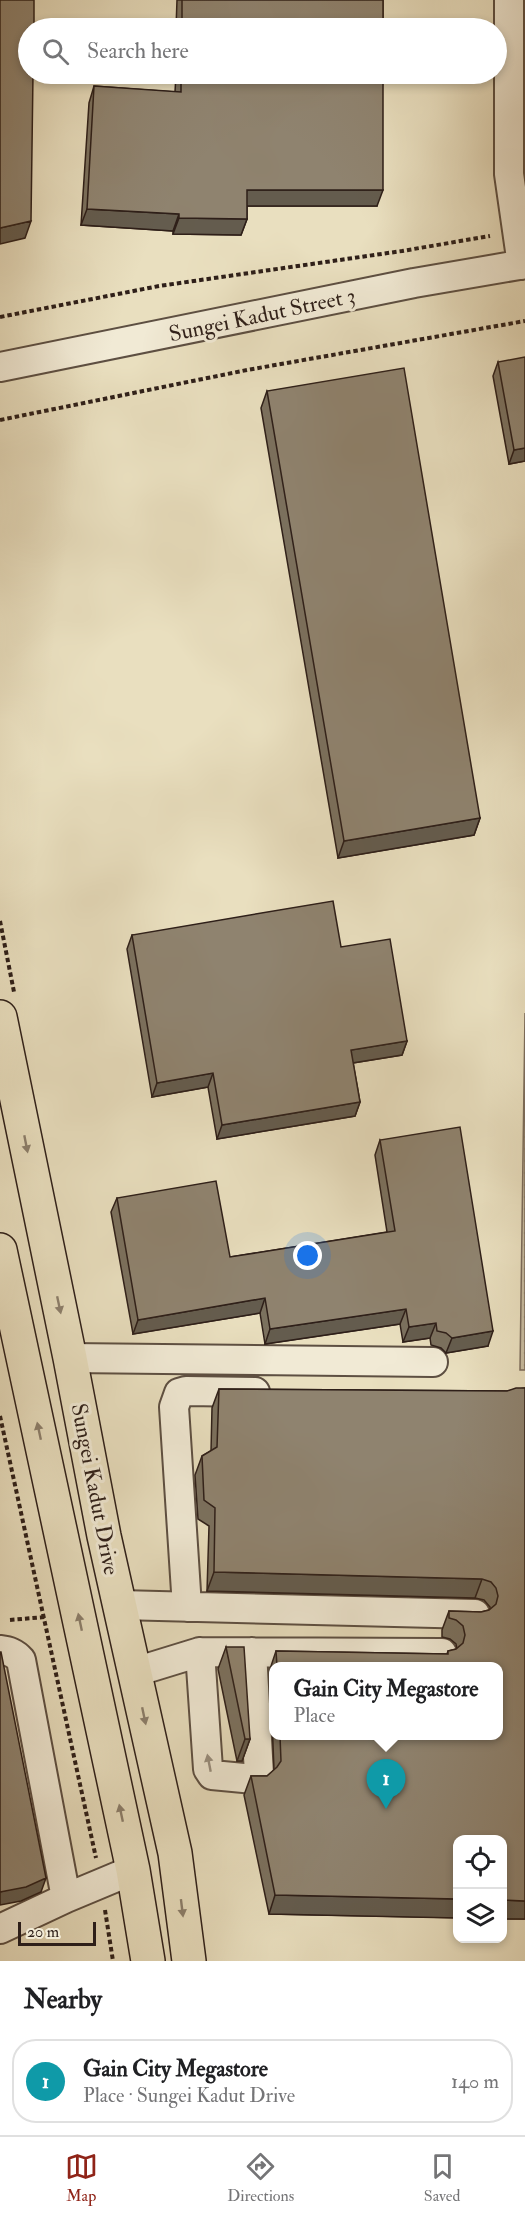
<!DOCTYPE html>
<html lang="en">
<head>
<meta charset="utf-8">
<style>
  body { margin:0; font-family:"IM FELL Double Pica",serif; background:#f2f2f2; color:#202124 }
  .controls { position:absolute; right:18px; bottom:18px; display:grid; overflow:hidden; border-radius:12px; box-shadow:0 3px 9px #0003 }
  .controls button { width:54px; height:54px; display:grid; place-items:center; padding:0; border:0; border-bottom:2px solid #e0e0e0; background:#fff; color:#202124; font:30px sans-serif }
  .scale { position:absolute; left:18px; bottom:15px; width:78px; box-sizing:border-box; padding-left:6px; border:3px solid #2e1f19; border-top:0; font-size:16px; line-height:21px; white-space:nowrap; color:#2e1f19; -webkit-text-stroke:4px #f1ead5; paint-order:stroke }
  .you { position:absolute; left:308px; top:1256px; width:21px; height:21px; margin:-15px; border:4px solid #fff; border-radius:50%; background:#1a73e8; box-shadow:0 0 0 9px #1a73e833 }
  .badge { display:grid; place-items:center; width:39px; height:39px; border-radius:50%; background:#8f2418; color:#fff; font-size:20px; font-weight:700 }
  .pin { position:absolute; translate:-50% -50px; filter:drop-shadow(0 2px 3px #0008) }
  .pin::after { content:''; position:absolute; top:32px; width:21px; height:18px; background:inherit; clip-path:polygon(0 0,100% 0,50% 100%) }
  .popup { position:absolute; left:269px; top:1662px; width:234px; height:78px; box-sizing:border-box; display:grid; place-content:center; border-radius:12px; background:#fff; filter:drop-shadow(0 2px 4px #0005); font-size:20px; white-space:nowrap; color:#757577 }
  .popup b { font-size:22px; color:#202124 }
  .popup::after { content:''; position:absolute; left:50%; top:100%; margin-left:-12px; border:12px solid transparent; border-top-color:#fff }
  .list { margin:0; padding:0; list-style:none }
  h2 { display:flex; justify-content:space-between; align-items:center; height:78px; margin:0; padding:0 24px; font-size:26px }
  h2 small { font-size:20px; font-weight:400; color:#757577 }
  .list li { display:grid; grid-template-columns:39px 1fr auto; gap:18px; align-items:center; box-sizing:border-box; height:84px; margin:0 12px 12px; padding:0 12px; border:2px solid #e0e0e0; border-radius:24px }
  .list b { display:block; font-size:22px; white-space:nowrap }
  .list p { margin:0; font-size:20px; white-space:nowrap; color:#757577 }
  .list em { font-size:20px; font-style:normal; color:#757577 }
  .icon { flex:none; width:33px; height:33px; fill:none; stroke:currentColor; stroke-width:2; stroke-linecap:round; stroke-linejoin:round }
  .map { position:relative; flex:none; width:525px; height:1961px; overflow:hidden }
  .search { position:absolute; background:#fff; box-shadow:0 3px 9px #0003; left:18px; right:18px; top:18px; height:66px; display:flex; align-items:center; gap:15px; box-sizing:border-box; padding:0 21px; border-radius:33px; color:#757577; font-size:22px }
  .sheet { height:174px; background:#fff }
  nav { display:flex; justify-content:space-around; align-items:center; box-sizing:border-box; height:84px; border-top:2px solid #e0e0e0; background:#fff; font-size:16px; color:#757577 }
  nav a { display:grid; justify-items:center; gap:3px }
  nav .on { color:#8f2418 }
  .map>svg:first-child { display:block }
</style>
</head>
<body>
<div class="map">
<svg width="525" height="1961" viewBox="0 0 525 1961">
  <defs>
    <pattern id="grass-dots" width="8" height="8" patternUnits="userSpaceOnUse" patternTransform="scale(1.5)"><rect width="8" height="8" fill="#c9bea3"/><path d="M2 2h.1M6 6h.1" fill="none" stroke="#ada38c" stroke-width="1.8" stroke-linecap="round"/></pattern>
  </defs>
  <rect width="100%" height="100%" fill="#e9dfbf"/>
  <filter id="stains"><feTurbulence type="fractalNoise" baseFrequency=".00333" numOctaves="4"/><feColorMatrix values="0 0 0 0 .2 0 0 0 0 .09 0 0 0 0 .02 0 0 0 .5 -.17"/></filter>
  <radialGradient id="worn" r=".72"><stop offset=".6" stop-color="#630" stop-opacity="0"/><stop offset="1" stop-color="#630" stop-opacity=".3"/></radialGradient>
  <path fill="url(#grass-dots)" stroke="#7c6e5e" stroke-width="1.5" d="M 525,1013 L 525,1370 L 520,1370 Z"/>
  <g fill="none" stroke-linecap="round" stroke-linejoin="round">
    <defs>
      <path id="minor" d="M 509,0 L 509,174 L 522,265
        M 0,367 L 414,283 L 525,264
        M 70,1358 L 433,1362
        M 120,1605 L 475,1614
        M 187,1607 L 174,1407 L 179,1393 L 186,1391 L 255,1392
        M 0,1650 C 9,1651 15,1653 21,1660 L 66,1898
        M 200,1652 L 208,1769 L 212,1775 L 254,1779 L 259,1774 L 252,1652
        M 135,1672 L 200,1652 L 442,1653
        M 0,1929 L 66,1898 L 133,1870"/>
      <path id="major" d="M 0,1017 L 70,1358 L 104,1536 L 175,1853 L 189,1961
        M 0,1250 L 133,1870 L 148,1961"/>
    </defs>
    <use href="#minor" stroke="#5d4f42" stroke-width="32"/>
    <use href="#major" stroke="#2e1f19" stroke-width="36"/>
    <path stroke="#2e1f19" stroke-width="4" stroke-dasharray="4.5 3" stroke-linecap="butt" d="M 0,317 L 159,286 L 402,251 L 490,236
      M 0,420 L 247,370 L 525,321
      M 0,921 L 14,992
      M 0,1416 L 96,1858
      M 10,1620 L 45,1617
      M 105,1910 L 113,1961"/>
    <use href="#minor" stroke="#f1ead5" stroke-width="28"/>
    <use href="#major" stroke="#e9dfbf" stroke-width="33"/>
  </g>
  <path fill="#7b715f" stroke="#2e1f19" stroke-width="1.5" fill-rule="evenodd" d="M 177,0 L 383,0 L 383,28 L 176,28 Z
    M 176,74 L 383,74 L 377,206 L 247,206 L 247,219 L 241,235 L 173,234 L 173,231 L 81,225 L 89,103 L 94,86 L 175,92 Z
    M 498,362 L 525,461 L 509,464 L 493,376 Z
    M 267,391 L 480,818 L 474,835 L 338,858 L 261,408 Z
    M 132,935 L 341,947 L 407,1041 L 402,1055 L 353,1063 L 360,1102 L 355,1116 L 217,1139 L 208,1087 L 152,1097 L 127,949 Z
    M 380,1140 L 488,1346 L 446,1353 L 441,1348 L 431,1345 L 430,1338 L 403,1342 L 400,1324 L 265,1344 L 260,1313 L 133,1334 L 111,1212 L 117,1198 L 230,1257 L 387,1232 L 375,1155 Z
    M 525,1388 L 525,1919 L 269,1914 L 244,1795 L 251,1776 L 267,1776 L 274,1770 L 270,1669 L 276,1651 L 447,1654 L 448,1651 L 457,1649 L 456,1644 L 450,1639 L 442,1637 L 442,1630 L 449,1611 L 481,1612 L 489,1610 L 490,1609 L 490,1607 L 484,1600 L 475,1598 L 207,1591 L 209,1526 L 198,1519 L 195,1475 L 202,1456 L 211,1451 L 212,1408 L 219,1389 L 507,1391 ZM 273,1666 L 277,1666 L 498,1736 L 273,1736 Z
    M 226,1647 L 250,1739 L 242,1761 L 237,1761 L 218,1669 Z"/>
  <path fill="#645c4e" stroke="#2e1f19" stroke-width="1.5" d="M 247,190 L 383,190 L 377,206 L 241,206 Z
    M 87,209 L 179,214 L 173,231 L 81,225 Z
    M 179,218 L 247,219 L 241,235 L 173,234 Z
    M 31,221 L 25,238 L 0,244 L 0,228 Z
    M 525,448 L 525,461 L 509,464 L 514,450 Z
    M 480,818 L 474,835 L 338,858 L 344,841 Z
    M 407,1041 L 402,1055 L 346,1064 L 351,1050 Z
    M 213,1073 L 208,1087 L 152,1097 L 157,1083 Z
    M 360,1102 L 355,1116 L 217,1139 L 222,1125 Z
    M 265,1298 L 260,1313 L 133,1334 L 138,1320 Z
    M 406,1309 L 400,1324 L 265,1344 L 270,1329 Z
    M 436,1323 L 430,1338 L 403,1342 L 409,1327 Z
    M 493,1331 L 488,1346 L 446,1353 L 452,1338 Z
    M 214,1572 L 482,1579 L 475,1598 L 207,1591 Z
    M 245,1739 L 250,1739 L 242,1761 L 237,1761 Z
    M 46,1878 L 41,1892 L 21,1901 L 0,1905 L 0,1892 Z
    M 275,1895 L 458,1899 L 458,1918 L 269,1914 Z
    M 502,1900 L 525,1901 L 525,1919 L 502,1919 Z"/>
  <path fill="#8f836f" stroke="#2e1f19" stroke-width="1.5" d="M 0,0 L 34,0 L 34,28 L 28,28 L 28,74 L 33,74 L 31,221 L 0,228 Z
    M 182,0 L 383,0 L 383,28 L 182,28 Z
    M 181,74 L 383,74 L 383,190 L 247,190 L 247,219 L 179,218 L 179,214 L 87,209 L 94,86 L 181,92 Z
    M 525,357 L 525,448 L 514,450 L 498,362 Z
    M 404,368 L 480,818 L 344,841 L 267,391 Z
    M 333,901 L 341,947 L 390,939 L 407,1041 L 351,1050 L 360,1102 L 222,1125 L 213,1073 L 157,1083 L 132,935 Z
    M 460,1127 L 493,1331 L 452,1338 L 446,1333 L 437,1331 L 436,1323 L 409,1327 L 406,1309 L 270,1329 L 265,1298 L 138,1320 L 117,1198 L 216,1181 L 230,1257 L 395,1231 L 380,1140 Z
    M 516,1388 L 525,1388 L 525,1901 L 502,1900 L 502,1839 L 458,1839 L 458,1899 L 275,1895 L 251,1776 L 267,1776 L 277,1767 L 281,1761 L 280,1736 L 498,1736 L 498,1666 L 277,1666 L 276,1651 L 448,1654 L 448,1651 L 456,1649 L 463,1643 L 465,1635 L 463,1626 L 456,1620 L 449,1618 L 449,1611 L 481,1612 L 489,1610 L 496,1604 L 498,1596 L 496,1588 L 491,1582 L 482,1579 L 214,1572 L 215,1508 L 204,1500 L 202,1456 L 217,1447 L 219,1389 L 507,1391 Z
    M 226,1647 L 244,1647 L 250,1739 L 245,1739 Z
    M 0,1652 L 1,1652 L 46,1878 L 26,1887 L 0,1892 Z"/>
  <defs><path id="oneway-solid" d="M-6-.8H1V-3.2L6.5 0L1 3.2V.8H-6Z" transform="scale(1.5)"/></defs>
  <g fill="#8c7f6c">
    <use href="#oneway-solid" transform="translate(26 1144) rotate(79)"/>
    <use href="#oneway-solid" transform="translate(59 1305) rotate(78)"/>
    <use href="#oneway-solid" transform="translate(39 1431) rotate(-102)"/>
    <use href="#oneway-solid" transform="translate(80 1622) rotate(-102)"/>
    <use href="#oneway-solid" transform="translate(144 1716) rotate(78)"/>
    <use href="#oneway-solid" transform="translate(121 1813) rotate(-102)"/>
    <use href="#oneway-solid" transform="translate(182 1908) rotate(83)"/>
  </g>
  <use fill="#998f80" href="#oneway-solid" transform="translate(209 1763) rotate(-101)"/>
  <g text-anchor="middle" stroke-width="6" stroke-linejoin="round" paint-order="stroke">
    <g font-size="22" fill="#2e1f19" stroke="#f1ead5">
      <text transform="translate(262 314) rotate(-12)" y="8">Sungei Kadut Street 3</text>
      <text transform="translate(96 1489) rotate(79)" y="8">Sungei Kadut Drive</text>
    </g>
  </g>
  <rect width="100%" height="100%" filter="url(#stains)"/>
  <rect width="100%" height="100%" fill="url(#worn)"/>
</svg>
<div class="controls">
<button><svg class="icon" aria-label="locate" viewBox="0 0 24 24"><circle cx="12" cy="12" r="6"/><path d="M12 2v4M12 18v4M2 12h4M18 12h4"/></svg></button>
<button><svg class="icon" aria-label="layers" viewBox="0 0 24 24"><path d="M12 4l9 5-9 5-9-5zM3 14l9 5 9-5"/></svg></button>
</div>
<div class="scale">20 m</div>
<div class="you"></div>
<div class="pin badge" style="left:386px;top:1809px;background:#0f9aa8">1</div>
<div class="popup"><b>Gain City Megastore</b>Place</div>
<div class="search"><svg class="icon" aria-label="search" viewBox="0 0 24 24"><circle cx="10" cy="10" r="6"/><path d="M15 15l6 6"/></svg>Search here</div>
</div>
<section class="sheet">
<h2>Nearby<small></small></h2>
<ul class="list">
<li><span class="badge" style="background:#0f9aa8">1</span><div><b>Gain City Megastore</b><p>Place · Sungei Kadut Drive</p></div><em>140 m</em></li>
</ul>
</section>
<nav>
<a class="on"><svg class="icon" aria-label="map" viewBox="0 0 24 24"><path d="M3 6l6-2 6 2 6-2v14l-6 2-6-2-6 2zM9 4v14M15 6v14"/></svg>Map</a>
<a><svg class="icon" aria-label="directions" viewBox="0 0 24 24"><path d="M12 3l9 9-9 9-9-9zM9 14v-3h6M13 9l2 2-2 2"/></svg>Directions</a>
<a><svg class="icon" aria-label="saved" viewBox="0 0 24 24"><path d="M7 4h10v16l-5-4-5 4z"/></svg>Saved</a>
</nav>
</body>
</html>
